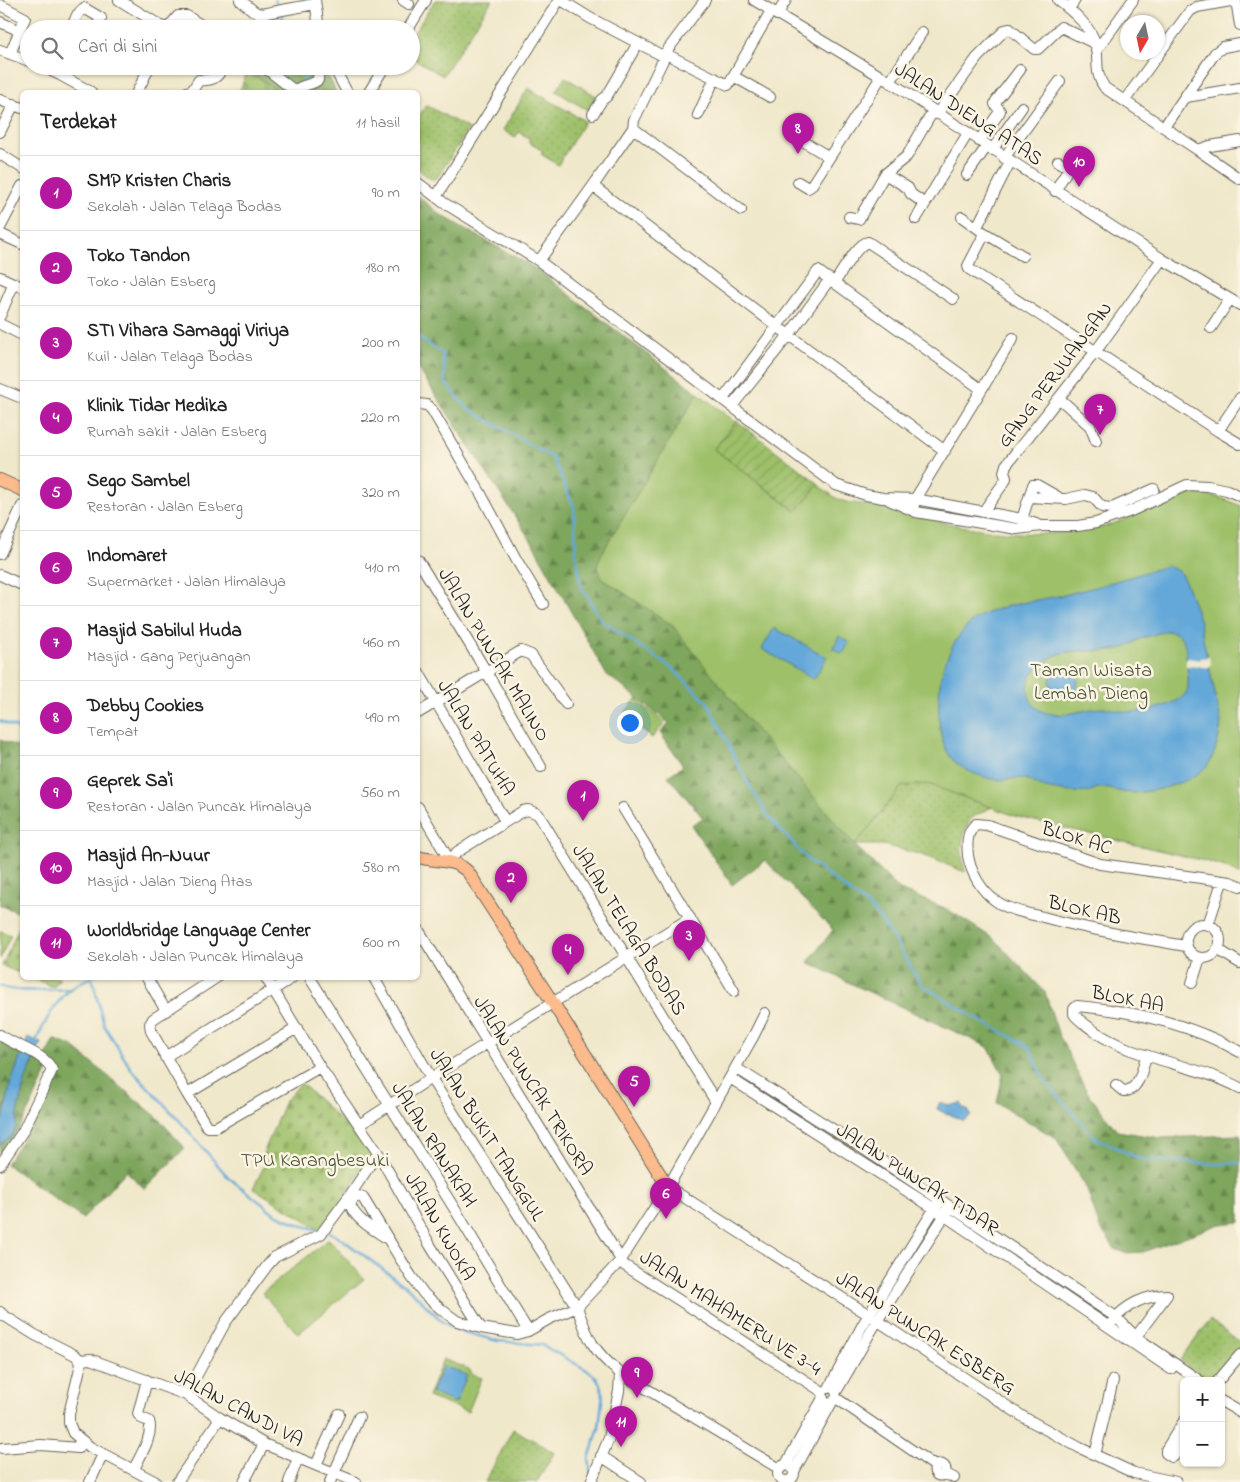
<!DOCTYPE html>
<html lang="id">
<head>
<meta charset="utf-8">
<style>
  body { margin:0; font-family:"Indie Flower",sans-serif; background:#f6f6f6; color:#222 }
  .controls { position:absolute; right:15px; bottom:15px; display:grid; overflow:hidden; border-radius:8px; box-shadow:0 1px 4px #0004 }
  .controls button { width:45px; height:45px; display:grid; place-items:center; padding:0; border:0; border-bottom:1px solid #e0e0e0; background:#fff; color:#222; font:25px sans-serif }
  .compass { position:absolute; left:1120px; top:15px; width:45px; height:45px; border-radius:50%; background:#fff; box-shadow:0 1px 4px #0004; rotate:189deg }
  .you { position:absolute; left:629px; top:722px; width:18px; height:18px; margin:-12px; border:4px solid #fff; border-radius:50%; background:#1a73e8; box-shadow:0 0 0 8px #1a73e833 }
  .badge { display:grid; place-items:center; width:32px; height:32px; border-radius:50%; background:#b5179e; color:#fff; font-size:16px; font-weight:700 }
  .pin { position:absolute; translate:-50% -41px; filter:drop-shadow(0 1px 2px #0008) }
  .pin::after { content:''; position:absolute; top:26px; width:18px; height:15px; background:inherit; clip-path:polygon(0 0,100% 0,50% 100%) }
  .list { margin:0; padding:0; list-style:none }
  h2 { display:flex; justify-content:space-between; align-items:center; height:65px; margin:0; padding:0 20px; font-size:21px }
  h2 small { font-size:16px; font-weight:400; color:#767676 }
  .list li { display:grid; grid-template-columns:32px 1fr auto; gap:15px; align-items:center; box-sizing:border-box; height:75px; padding:0 20px; border-top:1px solid #e0e0e0 }
  .list b { display:block; font-size:19px; white-space:nowrap }
  .list p { margin:0; font-size:16px; white-space:nowrap; color:#767676 }
  .list em { font-size:16px; font-style:normal; color:#767676 }
  .icon { flex:none; width:28px; height:28px; fill:none; stroke:currentColor; stroke-width:2; stroke-linecap:round; stroke-linejoin:round }
  .map { position:relative; flex:none; width:1240px; height:1482px; overflow:hidden }
  .search { position:absolute; background:#fff; box-shadow:0 1px 4px #0004; left:20px; top:20px; width:400px; height:55px; display:flex; align-items:center; gap:12px; box-sizing:border-box; padding:0 18px; border-radius:28px; color:#767676; font-size:19px }
  .panel { position:absolute; background:#fff; box-shadow:0 1px 4px #0004; left:20px; top:90px; width:400px; height:890px; border-radius:8px }
  .map>svg:first-child { display:block }
</style>
</head>
<body>
<div class="map">
<svg width="1240" height="1482" viewBox="0 0 1240 1482">
  <defs>
    <pattern id="grass-dots" width="8" height="8" patternUnits="userSpaceOnUse" patternTransform="scale(1.25)"><rect width="8" height="8" fill="#9dc069"/><path d="M2 2h.1M6 6h.1" fill="none" stroke="#87a45a" stroke-width="1.8" stroke-linecap="round"/></pattern>
    <pattern id="forest-firs" width="22" height="20" patternUnits="userSpaceOnUse" patternTransform="scale(1.25)"><rect width="22" height="20" fill="#7ea65d"/><path d="M5 1l3.5 6h-7zM16 11l3.5 6h-7z" fill="#66864c"/></pattern>
    <pattern id="cemetery-stones" width="16" height="16" patternUnits="userSpaceOnUse" patternTransform="scale(1.25)"><rect width="16" height="16" fill="#9dc069"/><path d="M2 7V4a2 2 0 0 1 4 0v3zM10 15v-3a2 2 0 0 1 4 0v3z" fill="#87a45a"/></pattern>
    <pattern id="garden-furrows" width="10" height="10" patternUnits="userSpaceOnUse" patternTransform="scale(1.25)"><rect width="10" height="10" fill="#9dc069"/><path d="M-1 1l2-2M0 10L10 0M9 11l2-2" fill="none" stroke="#87a45a"/></pattern>
  </defs>
  <rect width="100%" height="100%" fill="#fcf5e5"/>
  <filter id="ink" filterUnits="userSpaceOnUse"><feTurbulence type="fractalNoise" baseFrequency=".02" numOctaves="2"/><feDisplacementMap in="SourceGraphic" scale="10" xChannelSelector="R" yChannelSelector="G"/><feConvolveMatrix kernelMatrix="1 2 1 2 8 2 1 2 1" color-interpolation-filters="sRGB"/></filter>
  <filter id="wash" filterUnits="userSpaceOnUse"><feTurbulence type="fractalNoise" baseFrequency=".0096" numOctaves="4" result="noise"/><feDisplacementMap in="SourceGraphic" scale="20" xChannelSelector="R" yChannelSelector="G"/><feGaussianBlur stdDeviation="1.12" result="paint"/><feColorMatrix in="noise" values="0 0 0 0 0 0 0 0 0 0 0 0 0 0 0 0 0 1.4 0 .05"/><feComposite in="paint" operator="in"/></filter>
  <g filter="url(#wash)">
    <rect width="100%" height="100%" fill="#f0e8cb"/>
    <path fill="url(#grass-dots)" stroke="#5c6e42" d="M 435,0 L 492,0 L 443,76 L 411,57 L 411,38 Z
      M 528,88 L 585,121 L 558,165 L 541,154 L 543,151 L 528,142 L 530,139 L 519,132 L 515,138 L 503,130 Z
      M 426,105 L 469,129 L 437,178 C 430,182 423,173 418,168 L 418,118 Z
      M 928,784 L 992,807 L 971,818 C 960,843 960,846 965,872 L 922,855 L 884,845 L 855,845 L 902,786 Z
      M 747,1080 L 801,1115 L 798,1116 L 747,1083 Z
      M 809,1119 L 854,1148 L 853,1150 L 851,1150 L 809,1123 Z
      M 863,1154 L 926,1196 L 925,1197 L 862,1158 Z
      M 933,1219 L 935,1222 L 878,1309 L 877,1308 Z
      M 1210,1320 L 1240,1343 L 1240,1349 C 1232,1357 1215,1382 1203,1377 C 1195,1374 1187,1365 1180,1360 Z
      M 513,1429 L 542,1445 L 554,1453 L 537,1482 L 485,1482 Z"/>
    <path fill="url(#forest-firs)" stroke="#4d613c" d="M 270,19 L 309,22 L 311,29 L 265,29 Z
      M 249,66 L 324,66 L 336,92 L 278,92 L 248,70 Z
      M 418,196 L 441,215 L 535,268 L 698,393 L 601,555 L 603,579 L 672,625 L 855,845 L 900,890 L 947,909 L 994,939 L 1045,992 L 1058,1033 L 1087,1092 L 1117,1131 L 1160,1138 L 1240,1135 L 1240,1222 L 1220,1224 L 1143,1252 L 1126,1253 L 1115,1249 L 1100,1228 L 1086,1187 L 1056,1138 L 997,1103 L 1003,1074 L 988,1047 L 852,984 L 808,962 L 833,930 L 765,860 L 732,885 L 691,825 L 703,818 L 668,776 L 683,766 L 660,733 L 669,723 L 606,674 L 533,544 L 418,368 Z
      M 0,740 L 20,747 L 22,750 L 22,914 L 0,905 Z
      M 54,1039 L 73,1047 L 157,1117 L 185,1148 L 145,1189 L 126,1171 L 83,1219 L 6,1164 L 26,1134 L 56,1077 C 58,1066 55,1063 46,1056 Z
      M 0,1041 L 22,1053 L 10,1085 L 4,1117 L 0,1122 Z
      M 35,1058 L 48,1070 L 22,1124 L 0,1158 L 0,1144 L 11,1137 L 16,1128 L 18,1109 L 25,1081 Z"/>
    <path fill="url(#cemetery-stones)" stroke="#5c6e42" d="M 248,70 L 278,92 L 239,92 Z
      M 21,923 L 22,924 L 22,974 L 2,966 Z
      M 31,978 L 60,978 L 54,987 Z
      M 301,1083 L 375,1152 L 321,1230 L 253,1188 L 269,1157 L 263,1154 L 285,1101 Z"/>
    <path fill="#9dc069" stroke="#5c6e42" d="M 565,77 L 596,96 L 587,110 L 556,91 Z
      M 698,393 L 736,422 L 714,449 L 796,511 L 818,485 C 825,490 832,496 840,500 C 853,505 868,503 881,507 C 947,525 1017,541 1086,530 C 1095,529 1106,527 1115,523 C 1136,516 1168,495 1189,494 C 1206,493 1224,498 1240,506 L 1240,875 L 1225,867 L 1209,862 L 1018,817 L 928,784 L 902,786 L 855,845 L 748,720 L 672,625 L 603,579 L 597,566 L 601,555 Z
      M 636,699 L 665,723 L 652,738 L 623,715 Z
      M 0,931 L 11,935 L 0,959 Z
      M 329,1239 L 364,1279 L 298,1334 L 262,1293 Z
      M 443,1359 L 469,1369 L 473,1375 L 482,1378 L 468,1412 L 428,1397 Z"/>
    <path fill="url(#garden-furrows)" stroke="#5c6e42" d="M 737,421 L 819,484 L 796,511 L 714,449 Z"/>
    <path fill="#63a8d9" stroke="#40627a" fill-rule="evenodd" d="M 1167,566 L 1179,571 L 1186,583 L 1199,619 L 1221,722 C 1220,734 1216,751 1210,762 C 1196,783 1154,792 1131,793 C 1121,793 1111,788 1101,788 C 1096,787 1093,791 1088,792 C 1075,793 1058,791 1046,788 C 1039,787 1033,781 1025,779 C 1017,777 1008,780 999,780 C 983,779 958,769 949,755 C 937,736 938,707 940,685 C 942,662 957,631 977,618 C 1000,604 1042,600 1068,594 C 1102,586 1134,575 1167,566 ZM 1165,631 C 1181,631 1186,641 1186,656 C 1186,665 1191,685 1186,693 C 1177,706 1145,711 1130,712 C 1121,712 1112,708 1104,708 C 1085,708 1067,718 1047,713 C 1033,710 1025,695 1029,681 C 1032,672 1041,664 1049,659 C 1070,645 1100,655 1123,648 C 1129,646 1134,642 1140,639 C 1148,636 1157,634 1165,631 Z
      M 774,628 L 827,657 L 814,679 L 762,649 Z
      M 839,636 L 849,642 L 844,652 L 841,653 L 833,648 Z
      M1050 682a14 14 0 1 1 28 0a14 14 0 1 1-28 0Z
      M 28,1037 L 41,1043 L 25,1081 L 18,1109 L 16,1128 L 11,1137 L 0,1144 L 0,1122 L 4,1117 L 10,1085 Z
      M 940,1102 L 949,1106 L 961,1103 L 963,1108 L 969,1111 L 971,1116 L 963,1121 L 947,1113 L 946,1114 L 937,1109 Z
      M 443,1366 L 467,1375 L 456,1403 L 431,1393 Z"/>
    <path fill="#f0e8cb" d="M 1209,657 L 1211,665 L 1209,665 L 1209,667 L 1201,667 L 1200,665 L 1188,667 L 1186,666 L 1186,660 L 1188,658 L 1200,660 L 1201,658 Z"/>
    <g fill="none" stroke-linecap="round" stroke-linejoin="round">
      <path stroke="#63a8d9" stroke-width="2.5" d="M 275,0 L 279,9
        M 281,14 L 286,29
        M 299,66 L 305,82
        M 418,337 L 443,354 L 445,382 L 467,408 L 553,458 L 574,507 L 576,553 L 581,586 L 601,620 L 672,668 L 708,703 L 745,778 L 768,816 L 807,859 L 874,911 L 890,933 L 921,984 L 977,1019 L 1014,1038 L 1030,1048 L 1044,1080 L 1094,1137 L 1140,1159 L 1215,1164 L 1240,1163
        M 0,721 L 17,728 L 22,733
        M 92,978 L 104,1025 L 131,1069 L 178,1119 L 228,1177 L 275,1214 L 303,1226 L 320,1230
        M 0,986 C 16,994 51,989 70,989
        M 35,1043 C 44,1024 54,1004 69,990 C 75,985 83,981 90,978
        M 325,1231 L 331,1233 L 343,1240 L 408,1288 L 443,1322 L 456,1330 L 498,1341 L 542,1345 L 587,1370 L 597,1378 L 603,1392 L 599,1428 L 589,1458 L 591,1475"/>
    </g>
  </g>
  <g filter="url(#ink)">
    <g fill="none" stroke-linecap="round" stroke-linejoin="round">
      <path stroke="#d0c9b1" stroke-width="10" stroke-dasharray="10 5" stroke-linecap="butt" d="M 68,77 L 75,66"/>
      <defs>
        <path id="minor" d="M 119,0 L 166,29
          M 240,0 L 255,12 L 261,14 L 315,4
          M 315,0 L 319,29
          M 403,0 L 409,4
          M 561,0 L 590,18 L 663,56 L 670,56 L 728,85 L 771,11
          M 754,0 L 890,82 L 1162,259 L 1240,305
          M 1058,0 C 1072,11 1092,27 1096,46 C 1099,62 1094,73 1105,88 L 1198,150 L 1210,146 L 1240,141
          M 1236,0 L 1240,25
          M 0,5 L 25,18 L 10,54
          M 1069,9 L 1075,0
          M 777,15 L 786,0
          M 0,22 L 20,31
          M 71,29 L 77,15 L 84,8 L 101,18 L 96,29
          M 167,29 L 178,16 L 187,16 L 207,29
          M 408,29 L 426,0
          M 0,50 L 29,61
          M 1096,51 L 1133,0
          M 41,66 L 60,75 L 91,92
          M 263,66 L 296,92
          M 333,66 L 347,92
          M 733,76 L 770,97
          M 890,82 L 922,32
          M 137,92 L 150,66
          M 187,92 L 192,91 L 199,80 C 211,81 218,79 223,66
          M 295,92 C 300,84 311,86 318,80 L 319,66
          M 369,92 L 385,66
          M 1186,97 L 1240,88
          M 0,100 L 22,108
          M 1125,100 L 1190,11 L 1197,7 L 1236,0
          M 593,114 L 602,100 L 607,96 L 638,43
          M 937,114 L 977,58 L 1005,30 L 1010,29 L 1034,49 L 1038,49 L 1061,27 L 1096,44
          M 698,115 L 715,78
          M 1164,127 L 1215,53 L 1223,47 L 1240,44
          M 633,128 L 741,210
          M 0,132 L 14,104
          M 798,138 L 829,157
          M 979,141 L 999,113 L 1000,111 L 995,104 L 996,101 L 1020,70
          M 992,150 L 1022,107
          M 1198,150 L 1240,179
          M 0,154 L 22,168
          M 1004,158 L 1060,81
          M 885,174 L 908,188 L 911,194 L 925,204
          M 967,175 L 987,146
          M 798,182 L 808,188 L 811,186 L 881,77
          M 418,183 L 444,203 L 539,261 L 836,485 L 866,495 L 883,498 L 915,499 L 1022,519 L 1041,526
          M 593,186 L 770,321 L 945,451
          M 1055,191 L 1068,169 L 1068,167 L 1058,161
          M 436,197 L 559,0
          M 849,217 L 859,219 L 885,174 L 907,156 L 933,111
          M 962,217 L 983,232 L 982,239 L 968,266 L 969,269 L 1218,431 L 1240,444
          M 916,219 L 968,133
          M 977,227 L 1010,162
          M 0,228 L 22,186
          M 983,232 L 1023,256
          M 0,234 L 22,244
          M 539,261 L 593,186 L 633,128 L 634,120 L 663,60 L 663,56 L 705,0
          M 0,277 L 22,287
          M 835,282 C 842,272 857,244 868,242 L 953,299
          M 0,316 L 14,283
          M 0,324 L 22,335
          M 1211,328 L 1230,299
          M 0,389 L 22,398
          M 723,399 L 818,271 L 981,389
          M 1060,399 L 1090,426 L 1096,441
          M 418,404 L 427,405 L 432,410 L 481,494 L 516,559 L 543,604
          M 732,406 L 789,335 L 830,279
          M 1218,431 L 1240,398
          M 1029,497 L 1066,499 L 1085,495 L 1093,497 L 1102,507 L 1112,508 L 1154,489
          M 889,500 L 916,512 L 1017,529 L 1041,526 L 1078,526 L 1096,523 L 1131,511 L 1187,485 L 1208,486 L 1227,490 L 1240,496
          M 914,505 L 915,499 L 1013,338
          M 983,512 L 1005,481 L 1006,478 L 1004,472 L 1006,465 L 1096,351 L 1162,259
          M 1022,519 L 1033,485 L 1037,485 L 1058,497
          M 0,554 L 22,506
          M 418,560 L 486,671 L 541,767
          M 0,575 L 22,585
          M 418,671 L 505,821
          M 418,713 L 521,651 L 531,655 L 566,704
          M 418,807 L 450,861 L 457,852 L 523,811 L 528,810 L 538,814 L 716,1102
          M 623,808 L 734,991
          M1186 941a17 17 0 1 1 34 0a17 17 0 1 1-34 0Z
          M 1208,925 L 1222,882
          M 418,929 L 624,1265 L 823,1392
          M 1186,946 C 1138,938 1090,930 1043,917 C 1029,914 1008,910 996,901 C 982,892 971,873 968,856 C 967,845 966,832 976,824 L 987,825 L 1100,864 L 1230,882 L 1240,886
          M 1217,949 L 1240,963
          M 147,978 L 166,1011
          M 216,978 L 153,1019 L 150,1024 L 151,1031 L 187,1094 L 297,1028
          M 266,978 L 320,1067 L 378,1153 L 430,1245 L 481,1328
          M 310,978 L 459,1216 L 528,1331
          M 374,978 L 434,1083 L 577,1307 C 588,1339 593,1351 620,1373 L 780,1469
          M 1192,983 L 1200,958
          M 0,1035 C 15,1046 46,1054 52,1070 L 23,1131 L 0,1165
          M 1240,1052 C 1191,1024 1133,1011 1077,1006 L 1074,1009 L 1074,1014 C 1079,1021 1087,1025 1094,1031 C 1138,1061 1193,1063 1240,1088
          M 165,1057 L 292,978
          M 736,1068 L 864,1149 L 1116,1317 L 1136,1337 L 1200,1381
          M 730,1078 L 935,1209 L 1171,1369
          M 1116,1085 L 1123,1091 C 1139,1092 1143,1067 1146,1056
          M 187,1094 L 206,1125 L 208,1127 L 216,1127 L 320,1067
          M 359,1125 L 431,1078 L 690,918
          M 668,1187 L 869,1315 L 1025,1418 L 1080,1448 L 1134,1473 L 1176,1482
          M 388,1239 C 375,1230 355,1220 350,1204 L 355,1196 L 358,1196 L 363,1198 L 411,1276 L 424,1294 L 442,1310 L 457,1321 L 481,1328 L 517,1334 L 528,1331 L 549,1319 L 577,1307 L 621,1260 L 668,1187 L 754,1035 L 765,1013
          M 0,1312 L 3,1315 L 35,1335 L 75,1355 L 80,1360 L 90,1359 L 186,1395 L 220,1418 L 264,1444 L 356,1482
          M 1112,1322 C 1125,1305 1146,1295 1167,1295
          M 1132,1342 L 1167,1295
          M 80,1360 L 81,1364 L 69,1414 L 69,1423 L 73,1433 L 90,1447 L 156,1482
          M 1218,1381 L 1240,1355
          M 829,1388 L 862,1326 L 938,1203
          M 836,1392 L 877,1321 L 948,1210
          M 186,1395 L 225,1323 L 267,1266 L 275,1257 L 321,1234 L 350,1195 L 378,1153
          M 836,1398 L 935,1466
          M 1221,1401 L 1240,1412
          M 1184,1421 L 1166,1450 L 1166,1453 L 1172,1457 L 1174,1456 L 1184,1440
          M 2,1448 L 41,1445 L 78,1448 L 80,1440
          M 1095,1455 L 1113,1380
          M 601,1456 L 641,1482
          M934.5 1470a5.5 5.5 0 1 1 11 0a5.5 5.5 0 1 1-11 0Z
          M 316,1465 L 339,1414
          M778 1473a8 8 0 1 1 16 0a8 8 0 1 1-16 0Z
          M 785,1466 L 823,1398
          M 134,1469 C 140,1456 154,1435 149,1421 L 141,1418 L 138,1414 L 147,1380
          M 794,1471 L 832,1402
          M 944,1473 L 954,1478
          M 90,1482 L 103,1454
          M 177,1482 L 220,1418
          M 244,1482 L 264,1444
          M 289,1482 L 298,1458
          M 330,1482 L 359,1417
          M 591,1482 L 609,1438 L 619,1391 L 620,1373"/>
        <path id="major" d="M 0,480 L 22,490
          M 418,857 C 436,862 454,858 468,872 L 553,1003 L 668,1187"/>
      </defs>
      <use href="#minor" stroke="#666359" stroke-width="12"/>
      <use href="#major" stroke="#666359" stroke-width="14"/>
      <use href="#minor" stroke="#fff" stroke-width="10"/>
      <use href="#major" stroke="#fbbb8d" stroke-width="12"/>
    </g>
  </g>
  <g text-anchor="middle" stroke-width="5" stroke-linejoin="round" paint-order="stroke">
    <g font-size="20" fill="#1c1c1c" stroke="#fcf5e5">
      <text transform="translate(969 113) rotate(33)" y="7">JALAN DIENG ATAS</text>
      <text transform="translate(1054 374) rotate(-53)" y="7">GANG PERJUANGAN</text>
      <text transform="translate(495 654) rotate(59)" y="7">JALAN PUNCAK MALINO</text>
      <text transform="translate(477 737) rotate(59)" y="7">JALAN PATUHA</text>
      <text transform="translate(1077 837) rotate(17)" y="7">BLOK AC</text>
      <text transform="translate(1085 909) rotate(13)" y="7">BLOK AB</text>
      <text transform="translate(630 929) rotate(58)" y="7">JALAN TELAGA BODAS</text>
      <text transform="translate(1128 998) rotate(11)" y="7">BLOK AA</text>
      <text transform="translate(534 1085) rotate(58)" y="7">JALAN PUNCAK TRIKORA</text>
      <text transform="translate(488 1134) rotate(58)" y="7">JALAN BUKIT TANGGUL</text>
      <text transform="translate(435 1144) rotate(58)" y="7">JALAN RANAKAH</text>
      <text transform="translate(918 1178) rotate(33)" y="7">JALAN PUNCAK TIDAR</text>
      <text transform="translate(441 1226) rotate(60)" y="7">JALAN KWOKA</text>
      <text transform="translate(731 1312) rotate(33)" y="7">JALAN MAHAMERU VE 3-4</text>
      <text transform="translate(926 1332) rotate(33)" y="7">JALAN PUNCAK ESBERG</text>
      <text transform="translate(239 1407) rotate(28)" y="7">JALAN CANDI VA</text>
    </g>
    <g font-size="20" fill="#495537" stroke="#fcf5e5">
      <text x="1091" y="676">Taman Wisata<tspan x="1091" dy="23">Lembah Dieng</tspan></text>
      <text x="315" y="1166">TPU Karangbesuki</text>
    </g>
  </g>
</svg>
<div class="controls">
<button>+</button>
<button>−</button>
</div>
<svg class="compass" viewBox="-18 -18 36 36"><path d="M0-13l5 13h-10z" fill="#e53935"/><path d="M0 13l5-13h-10z" fill="#767676"/></svg>
<div class="you"></div>
<div class="pin badge" style="left:583px;top:821px">1</div>
<div class="pin badge" style="left:511px;top:903px">2</div>
<div class="pin badge" style="left:689px;top:961px">3</div>
<div class="pin badge" style="left:568px;top:975px">4</div>
<div class="pin badge" style="left:634px;top:1107px">5</div>
<div class="pin badge" style="left:666px;top:1219px">6</div>
<div class="pin badge" style="left:1100px;top:435px">7</div>
<div class="pin badge" style="left:798px;top:154px">8</div>
<div class="pin badge" style="left:637px;top:1398px">9</div>
<div class="pin badge" style="left:1079px;top:187px">10</div>
<div class="pin badge" style="left:621px;top:1447px">11</div>
<div class="search"><svg class="icon" aria-label="search" viewBox="0 0 24 24"><circle cx="10" cy="10" r="6"/><path d="M15 15l6 6"/></svg>Cari di sini</div>
<section class="panel">
<h2>Terdekat<small>11 hasil</small></h2>
<ul class="list">
<li><span class="badge">1</span><div><b>SMP Kristen Charis</b><p>Sekolah · Jalan Telaga Bodas</p></div><em>90 m</em></li>
<li><span class="badge">2</span><div><b>Toko Tandon</b><p>Toko · Jalan Esberg</p></div><em>180 m</em></li>
<li><span class="badge">3</span><div><b>STI Vihara Samaggi Viriya</b><p>Kuil · Jalan Telaga Bodas</p></div><em>200 m</em></li>
<li><span class="badge">4</span><div><b>Klinik Tidar Medika</b><p>Rumah sakit · Jalan Esberg</p></div><em>220 m</em></li>
<li><span class="badge">5</span><div><b>Sego Sambel</b><p>Restoran · Jalan Esberg</p></div><em>320 m</em></li>
<li><span class="badge">6</span><div><b>Indomaret</b><p>Supermarket · Jalan Himalaya</p></div><em>410 m</em></li>
<li><span class="badge">7</span><div><b>Masjid Sabilul Huda</b><p>Masjid · Gang Perjuangan</p></div><em>460 m</em></li>
<li><span class="badge">8</span><div><b>Debby Cookies</b><p>Tempat</p></div><em>490 m</em></li>
<li><span class="badge">9</span><div><b>Geprek Sa'i</b><p>Restoran · Jalan Puncak Himalaya</p></div><em>560 m</em></li>
<li><span class="badge">10</span><div><b>Masjid An-Nuur</b><p>Masjid · Jalan Dieng Atas</p></div><em>580 m</em></li>
<li><span class="badge">11</span><div><b>Worldbridge Language Center</b><p>Sekolah · Jalan Puncak Himalaya</p></div><em>600 m</em></li>
</ul>
</section>
</div>
</body>
</html>
